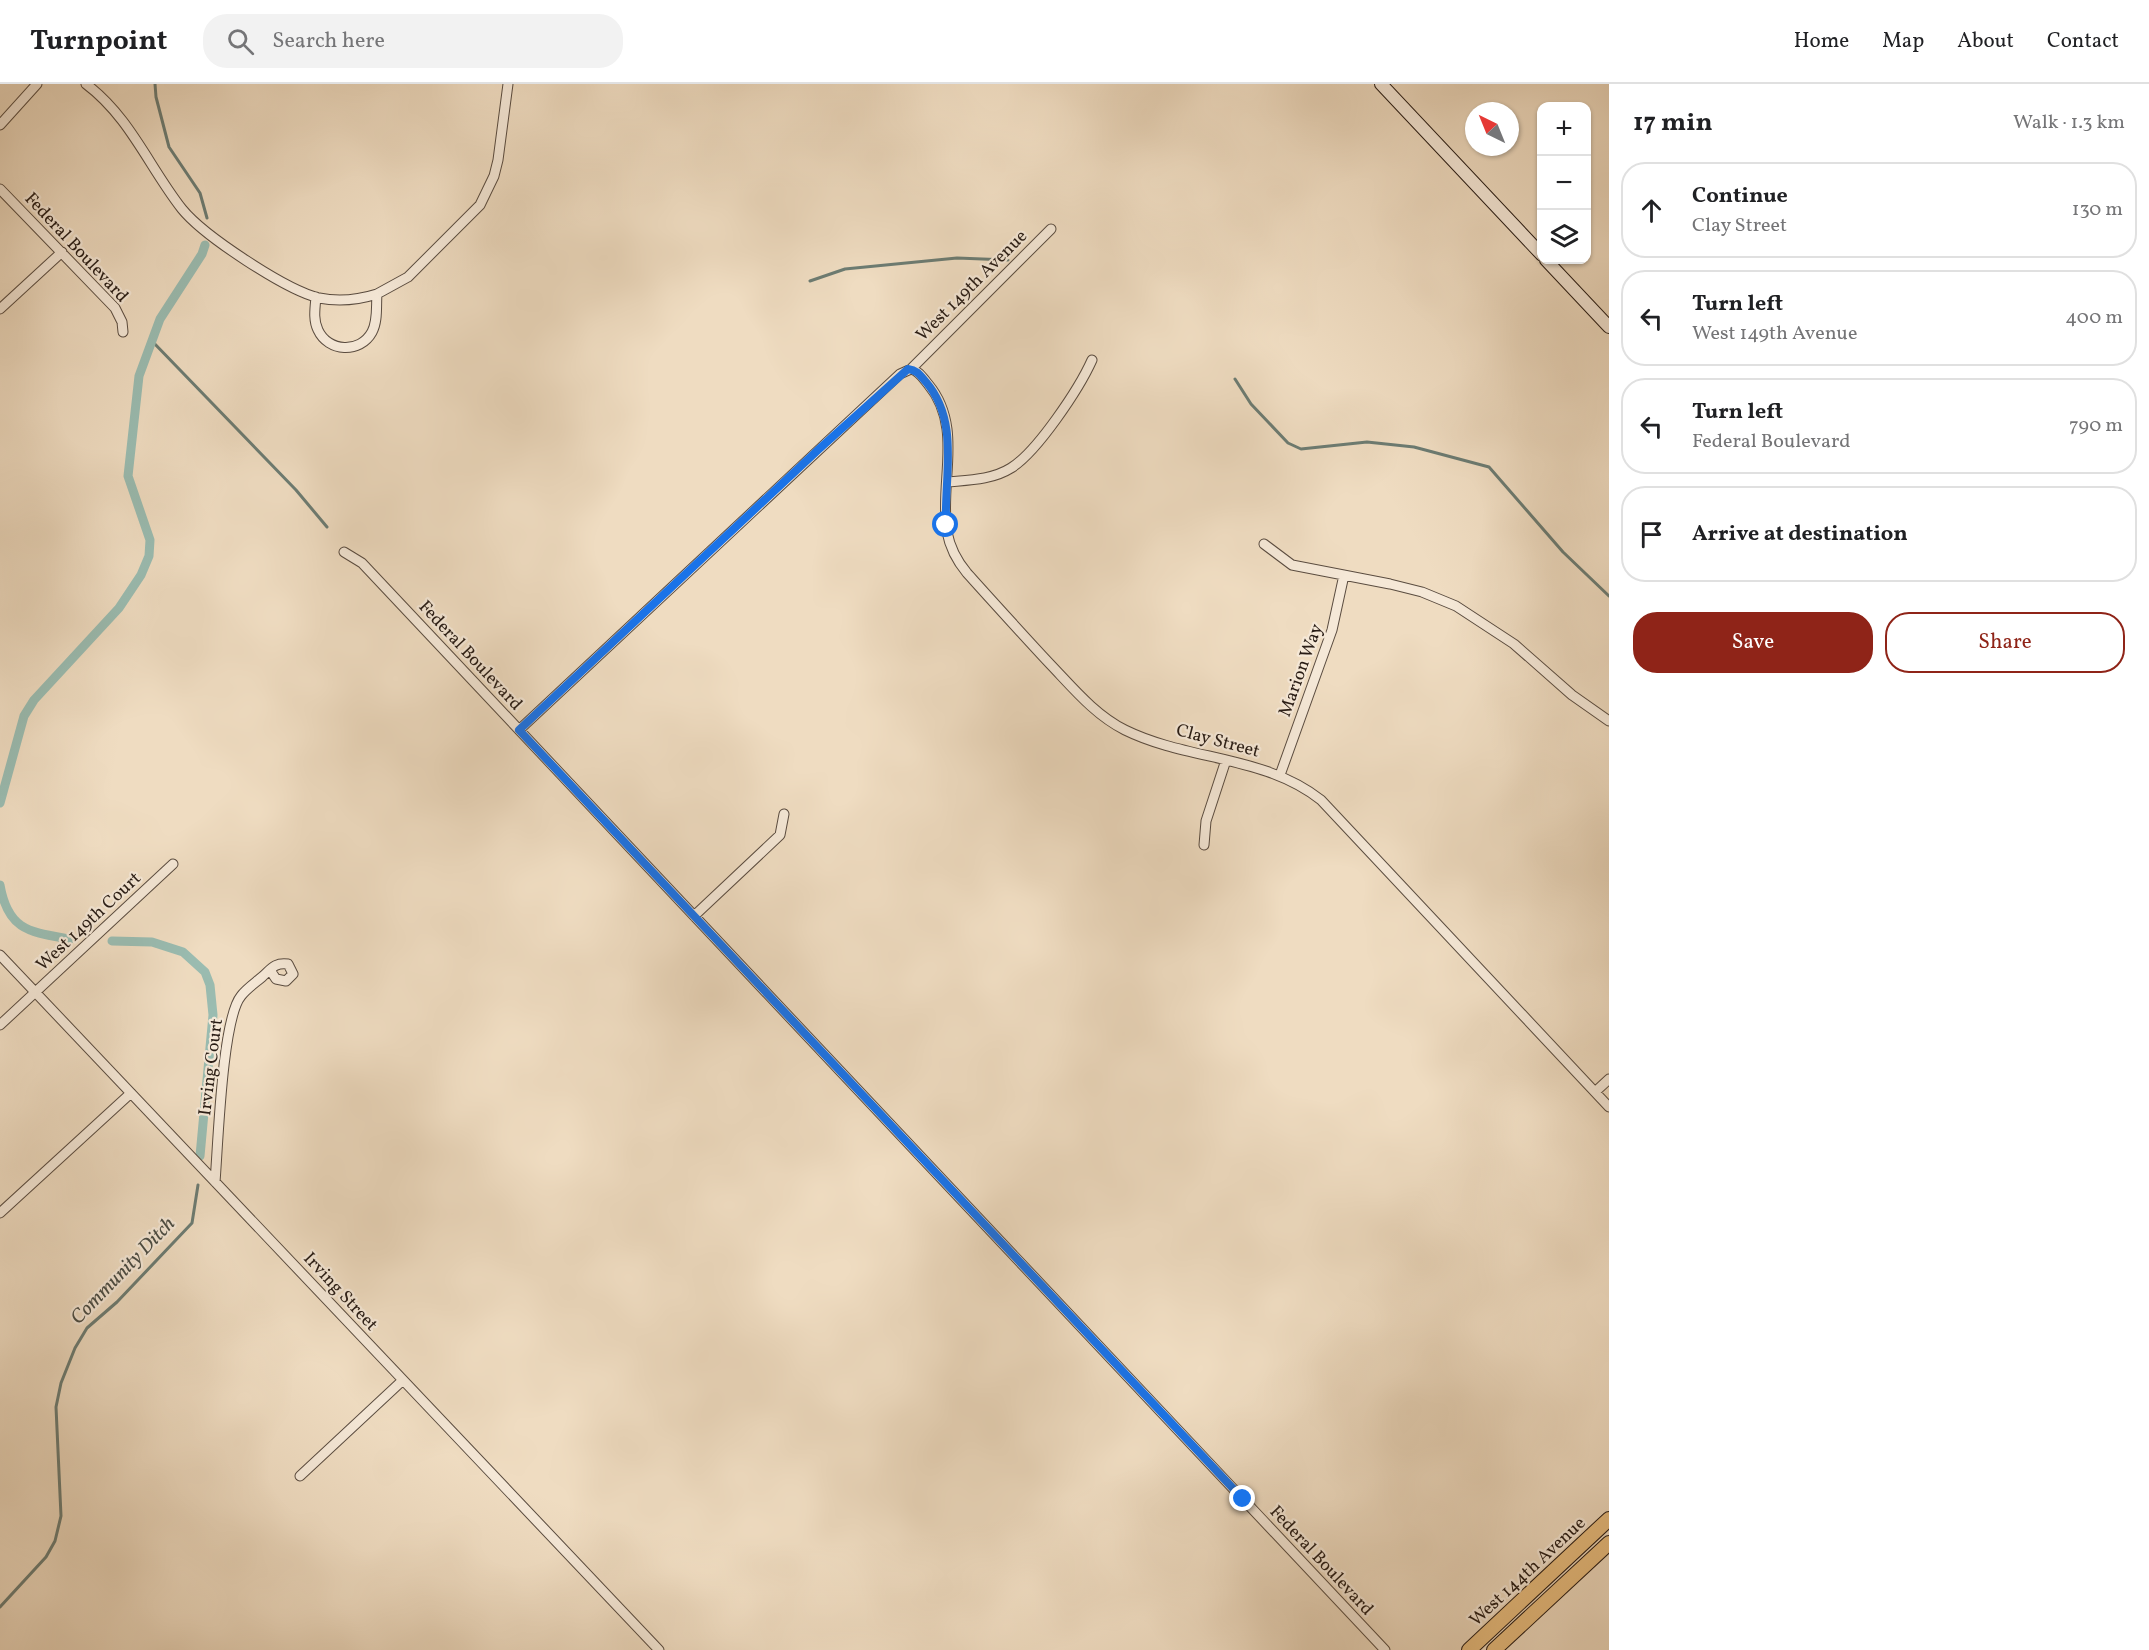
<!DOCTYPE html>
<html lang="en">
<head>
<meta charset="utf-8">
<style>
  body { margin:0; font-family:Vollkorn,serif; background:#f2f2f2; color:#202124 }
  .controls { position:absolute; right:18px; top:18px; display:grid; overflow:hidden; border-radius:12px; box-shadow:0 2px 4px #0004 }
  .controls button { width:54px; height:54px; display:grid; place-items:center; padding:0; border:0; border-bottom:2px solid #e0e0e0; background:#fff; color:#202124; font:30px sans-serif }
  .compass { position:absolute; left:1465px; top:18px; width:54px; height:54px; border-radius:50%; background:#fff; box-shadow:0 2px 4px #0004; rotate:317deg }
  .stop { position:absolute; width:18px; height:18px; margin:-14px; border:4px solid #1a73e8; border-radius:50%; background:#fff }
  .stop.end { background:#1a73e8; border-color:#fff; box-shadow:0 2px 6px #0008 }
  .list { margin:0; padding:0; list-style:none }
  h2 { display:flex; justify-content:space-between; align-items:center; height:78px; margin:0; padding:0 24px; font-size:26px }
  h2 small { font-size:20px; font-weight:400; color:#757577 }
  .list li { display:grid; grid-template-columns:39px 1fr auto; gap:18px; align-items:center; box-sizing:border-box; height:96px; margin:0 12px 12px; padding:0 12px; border:2px solid #e0e0e0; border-radius:24px }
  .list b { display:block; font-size:22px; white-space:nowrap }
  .list p { margin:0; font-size:20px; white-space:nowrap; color:#757577 }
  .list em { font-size:20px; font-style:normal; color:#757577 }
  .actions { display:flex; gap:12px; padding:18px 24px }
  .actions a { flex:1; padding:14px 0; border:2px solid #8f2418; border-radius:24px; text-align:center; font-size:21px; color:#8f2418 }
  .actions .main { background:#8f2418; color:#fff }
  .icon { flex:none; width:33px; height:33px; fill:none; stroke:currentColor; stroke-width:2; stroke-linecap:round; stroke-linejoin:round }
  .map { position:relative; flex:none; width:1609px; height:1566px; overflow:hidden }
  header { display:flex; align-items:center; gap:36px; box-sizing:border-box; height:84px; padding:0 30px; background:#fff; border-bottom:2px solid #e0e0e0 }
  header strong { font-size:28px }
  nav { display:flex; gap:33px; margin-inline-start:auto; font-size:21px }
  .search { width:420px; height:54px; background:#f2f2f2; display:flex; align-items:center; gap:15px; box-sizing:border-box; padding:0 21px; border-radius:24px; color:#757577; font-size:22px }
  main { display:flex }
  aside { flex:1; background:#fff }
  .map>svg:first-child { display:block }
</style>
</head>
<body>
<header>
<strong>Turnpoint</strong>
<div class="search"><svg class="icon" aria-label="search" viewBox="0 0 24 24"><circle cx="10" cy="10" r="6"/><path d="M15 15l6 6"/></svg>Search here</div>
<nav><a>Home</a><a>Map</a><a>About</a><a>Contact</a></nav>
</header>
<main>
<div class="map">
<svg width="1609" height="1566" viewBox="0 0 1609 1566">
  <rect width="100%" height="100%" fill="#efdcc1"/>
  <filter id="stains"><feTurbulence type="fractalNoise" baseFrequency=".00333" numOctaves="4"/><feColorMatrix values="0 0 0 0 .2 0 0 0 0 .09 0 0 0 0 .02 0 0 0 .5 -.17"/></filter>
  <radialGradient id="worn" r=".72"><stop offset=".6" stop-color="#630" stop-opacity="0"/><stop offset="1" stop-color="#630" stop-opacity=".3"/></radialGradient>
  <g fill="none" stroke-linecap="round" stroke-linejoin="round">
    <path stroke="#6c7c73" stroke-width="3" d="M 155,0 L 156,13 L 169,63 L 200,109 L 207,134
      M 810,197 L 845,185 L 957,174 L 1008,176
      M 151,256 L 296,406 L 327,443
      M 1235,295 L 1251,320 L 1288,359 L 1301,365 L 1367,358 L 1414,363 L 1489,383 L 1563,468 L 1609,512
      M 0,1523 L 46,1473 L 55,1457 L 61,1432 L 56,1323 L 61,1299 L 75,1264 L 87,1244 L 117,1218 L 192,1139 L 198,1101"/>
    <path stroke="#9abcb1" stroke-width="9" d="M 0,719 L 24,632 L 34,616 L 119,524 L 141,491 L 149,472 L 150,456 L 128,392 L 139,292 L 160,235 L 202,170 L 205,161
      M 0,801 C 8,847 30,848 70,855
      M 112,857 L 152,858 L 183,868 L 205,888 L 210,901 L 213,931 L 200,1072"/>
    <defs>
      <path id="street" d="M 86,0 C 130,33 149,83 182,125 C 204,152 286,206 319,214 C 339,218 358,216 377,210
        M 0,41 L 37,0
        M 0,105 L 115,224 L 122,238 L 123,248
        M 316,213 C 315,224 313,236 318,246 C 328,268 360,270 372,248 C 378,237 376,222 377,210 L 408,193 L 480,121 L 494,92 L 498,76 L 508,0
        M 0,225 L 62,168
        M 911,285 C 919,287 923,294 928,300 C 964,343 939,398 947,448 C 950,464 957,477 967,489 C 995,520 1022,550 1050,580 C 1073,604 1095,631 1125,646 C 1188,677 1264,671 1321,716 L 1609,1023
        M 947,398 C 968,396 992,396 1011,384 C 1037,368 1079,305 1092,276
        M 1264,460 L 1292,481 L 1390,500 L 1422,508 L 1456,522 L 1514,560 L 1572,611 L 1609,637
        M 344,468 L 362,479 L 1385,1566
        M 519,646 L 900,290 L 911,285 L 1051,145
        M 1280,691 L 1332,546 L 1344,491
        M 1204,761 L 1206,737 L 1226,676
        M 694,832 L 780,751 L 784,730
        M 0,871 L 659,1566
        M 0,941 L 173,780
        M 1595,1008 L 1609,995
        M 215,1098 C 218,1062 222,935 241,912 C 246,905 255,899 262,893 C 271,885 275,878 288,880 L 293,890 L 286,897 L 276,895 L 270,886
        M 0,1129 L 131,1009
        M 300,1392 L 403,1296"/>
      <path id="secondary" d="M 1381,0 L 1542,171
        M 1546,176 L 1609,243"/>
      <path id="primary" d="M 1469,1566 L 1609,1435
        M 1494,1566 L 1609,1459"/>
    </defs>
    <use href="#street" stroke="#5a4c40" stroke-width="11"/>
    <use href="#secondary" stroke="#281c15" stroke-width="14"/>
    <use href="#primary" stroke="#281c15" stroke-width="16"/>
    <use href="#street" stroke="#f5e8d7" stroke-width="9"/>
    <use href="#secondary" stroke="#f5e8d7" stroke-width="12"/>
    <use href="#primary" stroke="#e8be80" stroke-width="14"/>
  </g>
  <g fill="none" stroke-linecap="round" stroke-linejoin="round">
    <path stroke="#1a73e8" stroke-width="8" d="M 946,441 C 944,392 960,338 926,298 C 920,291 917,286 908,285 L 818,366 L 519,646 L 1243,1415"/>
  </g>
  <g text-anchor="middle" stroke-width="4.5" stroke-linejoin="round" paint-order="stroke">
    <g font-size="18" fill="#281c15" stroke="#f5e8d7">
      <text transform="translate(77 163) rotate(47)" y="6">Federal Boulevard</text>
      <text transform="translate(971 201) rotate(-45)" y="6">West 149th Avenue</text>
      <text transform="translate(471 571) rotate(47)" y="6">Federal Boulevard</text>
      <text transform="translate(1300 586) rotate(-70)" y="6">Marion Way</text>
      <text transform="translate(1218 656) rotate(15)" y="6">Clay Street</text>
      <text transform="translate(88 837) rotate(-43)" y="6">West 149th Court</text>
      <text transform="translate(210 983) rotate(-83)" y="6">Irving Court</text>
      <text transform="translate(341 1207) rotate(47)" y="6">Irving Street</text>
      <text transform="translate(1322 1476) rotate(47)" y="6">Federal Boulevard</text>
      <text transform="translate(1527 1487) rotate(-43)" y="6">West 144th Avenue</text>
    </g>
    <g font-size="20" font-style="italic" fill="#4a4c44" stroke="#f5e8d7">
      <text transform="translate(122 1186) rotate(-46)" y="7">Community Ditch</text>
    </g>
  </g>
  <rect width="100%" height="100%" filter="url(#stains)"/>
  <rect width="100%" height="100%" fill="url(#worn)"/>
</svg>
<div class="controls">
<button>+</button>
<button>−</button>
<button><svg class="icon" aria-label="layers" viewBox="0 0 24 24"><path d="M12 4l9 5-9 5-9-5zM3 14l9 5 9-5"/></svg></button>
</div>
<svg class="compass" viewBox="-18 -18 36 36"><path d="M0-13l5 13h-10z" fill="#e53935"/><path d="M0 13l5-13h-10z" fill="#757577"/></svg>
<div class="stop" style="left:946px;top:441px"></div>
<div class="stop end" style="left:1243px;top:1415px"></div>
</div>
<aside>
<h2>17 min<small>Walk · 1.3 km</small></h2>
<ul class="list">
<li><svg class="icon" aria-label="ahead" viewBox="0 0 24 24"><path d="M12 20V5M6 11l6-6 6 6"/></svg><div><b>Continue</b><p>Clay Street</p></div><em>130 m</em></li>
<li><svg class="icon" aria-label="left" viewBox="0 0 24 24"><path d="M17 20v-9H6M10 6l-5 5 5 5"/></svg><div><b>Turn left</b><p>West 149th Avenue</p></div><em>400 m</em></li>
<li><svg class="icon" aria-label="left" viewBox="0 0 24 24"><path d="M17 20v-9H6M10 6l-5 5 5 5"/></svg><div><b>Turn left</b><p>Federal Boulevard</p></div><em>790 m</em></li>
<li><svg class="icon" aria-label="arrive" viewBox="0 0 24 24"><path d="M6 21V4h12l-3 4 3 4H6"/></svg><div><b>Arrive at destination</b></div></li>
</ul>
<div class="actions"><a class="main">Save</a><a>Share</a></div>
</aside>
</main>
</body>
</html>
